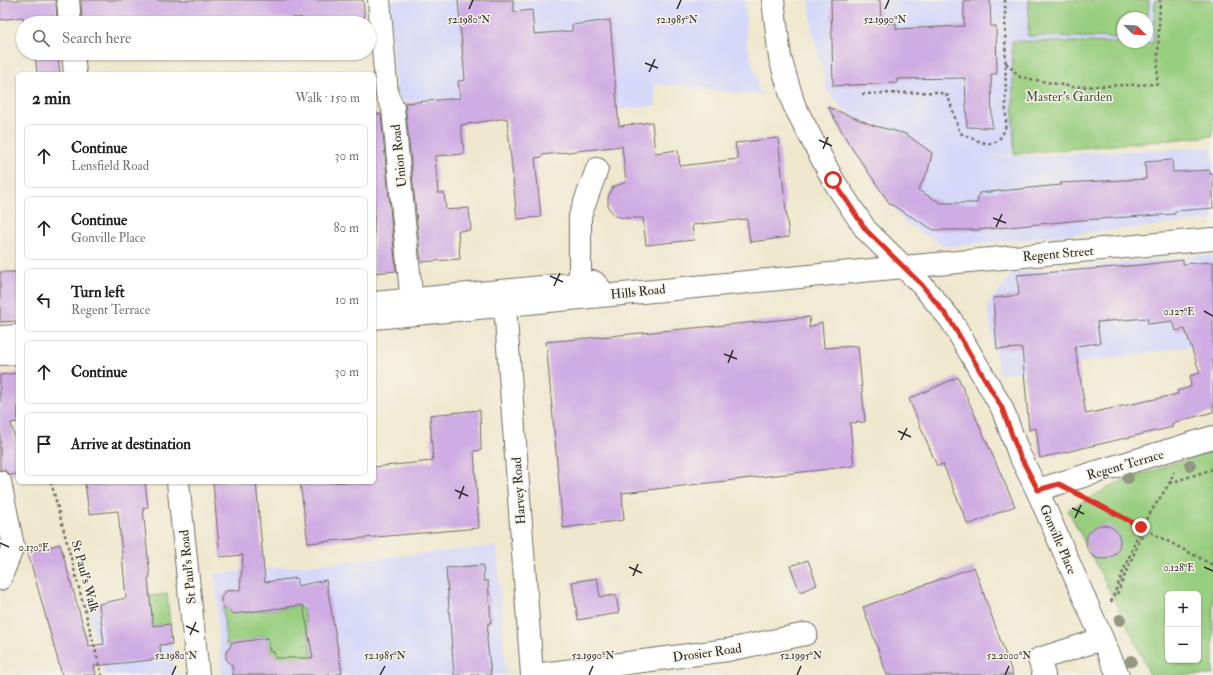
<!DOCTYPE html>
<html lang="en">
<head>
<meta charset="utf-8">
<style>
  body { margin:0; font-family:"IM FELL Double Pica",serif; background:#f2f2f2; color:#222 }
  .controls { position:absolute; right:12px; bottom:12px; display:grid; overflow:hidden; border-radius:6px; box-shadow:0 1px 3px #0004 }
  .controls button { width:36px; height:36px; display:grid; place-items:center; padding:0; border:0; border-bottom:1px solid #e0e0e0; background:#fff; color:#222; font:20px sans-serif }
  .compass { position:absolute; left:1117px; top:12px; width:36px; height:36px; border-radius:50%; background:#fff; box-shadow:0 1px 3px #0004; rotate:114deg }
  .stop { position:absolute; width:12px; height:12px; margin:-9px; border:3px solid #d93025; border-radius:50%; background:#fff }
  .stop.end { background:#d93025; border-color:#fff; box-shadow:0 1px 4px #0008 }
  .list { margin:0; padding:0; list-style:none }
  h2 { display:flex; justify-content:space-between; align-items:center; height:52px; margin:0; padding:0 16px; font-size:17px }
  h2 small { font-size:13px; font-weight:400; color:#767676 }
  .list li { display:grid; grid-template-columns:26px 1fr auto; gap:12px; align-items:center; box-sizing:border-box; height:64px; margin:0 8px 8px; padding:0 8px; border:1px solid #e0e0e0; border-radius:6px }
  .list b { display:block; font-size:15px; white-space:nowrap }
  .list p { margin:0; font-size:13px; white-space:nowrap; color:#767676 }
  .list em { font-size:13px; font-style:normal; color:#767676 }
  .icon { flex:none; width:22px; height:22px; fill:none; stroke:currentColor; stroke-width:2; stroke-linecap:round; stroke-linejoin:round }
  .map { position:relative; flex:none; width:1213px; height:675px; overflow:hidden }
  .search { position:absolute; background:#fff; box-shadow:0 1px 3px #0004; left:16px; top:16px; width:360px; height:44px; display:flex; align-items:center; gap:10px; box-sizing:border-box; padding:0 14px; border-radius:22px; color:#767676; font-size:15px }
  .panel { position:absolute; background:#fff; box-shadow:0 1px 3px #0004; left:16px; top:72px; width:360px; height:412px; border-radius:6px }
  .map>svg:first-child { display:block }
</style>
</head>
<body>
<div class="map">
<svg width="1213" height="675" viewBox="0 0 1213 675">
  <rect width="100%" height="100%" fill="#f7f3e8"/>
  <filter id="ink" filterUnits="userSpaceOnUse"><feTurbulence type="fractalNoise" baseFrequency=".025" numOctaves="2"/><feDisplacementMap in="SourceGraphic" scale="8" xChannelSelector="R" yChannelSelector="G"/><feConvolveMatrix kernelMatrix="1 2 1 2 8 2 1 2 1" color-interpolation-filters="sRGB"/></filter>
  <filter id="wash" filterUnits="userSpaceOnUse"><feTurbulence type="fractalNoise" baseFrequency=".012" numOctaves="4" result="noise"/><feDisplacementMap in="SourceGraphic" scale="16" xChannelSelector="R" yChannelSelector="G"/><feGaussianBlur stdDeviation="0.9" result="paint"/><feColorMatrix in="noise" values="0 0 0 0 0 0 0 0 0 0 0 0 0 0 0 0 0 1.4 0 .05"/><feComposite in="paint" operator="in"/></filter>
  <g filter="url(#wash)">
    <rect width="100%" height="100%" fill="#efe8cf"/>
    <path fill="#d6d8f9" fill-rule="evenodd" d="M 389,0 L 745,0 L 747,44 L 761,94 L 744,94 L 676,85 L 654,85 L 656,106 L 505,118 L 437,128 L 436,100 L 397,101 Z
      M 809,0 L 1213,0 L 1213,136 L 1014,154 L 993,156 L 982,154 L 993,157 L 1213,147 L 1213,220 L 945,247 L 904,222 L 850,145 L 875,127 L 908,135 L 861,120 L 842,108 L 826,88 L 813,33 ZM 1123,18 L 1147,18 L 1147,42 L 1123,42 Z
      M 1213,255 L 1213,343 L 999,374 L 987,306 L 1013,272 Z
      M 497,546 L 506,675 L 221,675 L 215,574 Z
      M 167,594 L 175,675 L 105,675 L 86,602 Z"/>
    <path fill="#98ce7f" stroke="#627c55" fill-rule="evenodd" d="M 1029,0 L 1149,0 L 1147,39 L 1147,18 L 1123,18 L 1123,38 L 1028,36 Z
      M 1155,0 L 1213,0 L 1213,136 L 1014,154 L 1012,41 L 1153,43 Z
      M 1213,450 L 1213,675 L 1150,675 L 1133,637 L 1068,510 L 1117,483 ZM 1168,594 L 1198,594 L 1198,660 L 1168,660 Z
      M 167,594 L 170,624 L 153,626 L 149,596 Z
      M 299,606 L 303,609 L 316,675 L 286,675 L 284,658 L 275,658 L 274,652 L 270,652 L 268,638 L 264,636 L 256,637 L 253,641 L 226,645 L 223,607 L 242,610 L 242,613 Z"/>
    <g id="blocks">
      <path fill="#cface3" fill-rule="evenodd" d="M 0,0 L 56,0 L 57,23 L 24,23 L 23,17 L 0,20 Z
        M 81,0 L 363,0 L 365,23 L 302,23 L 301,17 L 235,23 L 82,23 Z
        M 458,0 L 513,0 L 514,12 L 532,10 L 534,34 L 572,31 L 572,25 L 610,20 L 619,126 L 652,122 L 655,153 L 678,150 L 680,166 L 738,159 L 735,143 L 778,138 L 789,237 L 750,242 L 747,219 L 692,225 L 694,240 L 646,245 L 643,218 L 625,218 L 615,216 L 608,207 L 608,197 L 613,187 L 626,182 L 622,146 L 542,155 L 542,157 L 535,158 L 541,217 L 517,219 L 507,118 L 461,125 L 464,154 L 435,156 L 438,193 L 444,193 L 446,210 L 469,208 L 471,230 L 458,231 L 460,259 L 421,262 L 405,103 L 460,98 L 458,81 L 465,80 Z
        M 831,0 L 880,0 L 881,24 L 896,23 L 896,29 L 964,26 L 964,0 L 990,0 L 991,26 L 996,26 L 997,74 L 991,74 L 992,128 L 967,127 L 965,78 L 897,79 L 897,83 L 833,86 Z
        M 35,53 L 58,53 L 60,74 L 37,74 Z
        M 828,107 L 875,126 L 906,134 L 932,153 L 928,171 L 918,190 L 941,203 L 977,203 L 979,193 L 1061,185 L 1060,183 L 1146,179 L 1145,162 L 1172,160 L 1173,172 L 1210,170 L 1210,174 L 1213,174 L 1213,208 L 1175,211 L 1175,214 L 1082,220 L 977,230 L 934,230 L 890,204 L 849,144 Z
        M 374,114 L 381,114 L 396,271 L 374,273 Z
        M 1183,260 L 1183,264 L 1213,262 L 1213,412 L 1172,423 L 1173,427 L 1040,458 L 1036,428 L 1029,430 L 1022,348 L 997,349 L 993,298 L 1019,295 L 1017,275 L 1140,265 ZM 1147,318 L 1148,324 L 1173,321 L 1176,331 L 1185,329 L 1200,373 L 1190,376 L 1191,387 L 1177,391 L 1178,394 L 1086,414 L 1075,346 L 1100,343 L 1097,322 Z
        M 0,272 L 18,272 L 18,321 L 0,322 Z
        M 810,317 L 809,328 L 822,322 L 824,348 L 858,346 L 865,422 L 850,423 L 854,466 L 622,493 L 624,520 L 563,528 L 546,342 Z
        M 18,373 L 18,422 L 11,423 L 18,453 L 18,474 L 10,475 L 4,470 L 0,470 L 0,375 Z
        M 958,377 L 1015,506 L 968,525 L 943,464 L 937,466 L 909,399 Z
        M 480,410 L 481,450 L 474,451 L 479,528 L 308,543 L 300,482 L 374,482 L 374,467 L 433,461 L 430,415 Z
        M 85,482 L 145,482 L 148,507 L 143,508 L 150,578 L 148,579 L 153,626 L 170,624 L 172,644 L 160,645 L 161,659 L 94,666 L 96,675 L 62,675 L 28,553 L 60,544 L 89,646 L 104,644 L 99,604 L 126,598 L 118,511 L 89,514 Z
        M 213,482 L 256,482 L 265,582 L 297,578 L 297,586 L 326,580 L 342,673 L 332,675 L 233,675 L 232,665 L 226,659 L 226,652 L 230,647 L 231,643 L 268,638 L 270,652 L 274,652 L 275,658 L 313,658 L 303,605 L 234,614 L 223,607 L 221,598 L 226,591 L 240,590 L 243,555 L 220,557 Z
        M1086 542a17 17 0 1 1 34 0a17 17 0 1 1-34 0Z
        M 808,560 L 817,585 L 800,592 L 790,566 Z
        M 483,565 L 484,581 L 488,581 L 491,623 L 488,623 L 487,640 L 491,675 L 454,675 L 446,568 Z
        M 974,567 L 1013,675 L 887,675 L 863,607 Z
        M 597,578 L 600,597 L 616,595 L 619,613 L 578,620 L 572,582 Z"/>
    </g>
  </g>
  <g filter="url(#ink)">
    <use href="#blocks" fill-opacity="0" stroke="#706d64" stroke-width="1"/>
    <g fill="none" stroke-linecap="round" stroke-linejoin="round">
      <defs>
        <path id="minor" d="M 68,0 L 70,23
          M 379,0 L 387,95 L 393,108 L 413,314
          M 73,53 L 75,74
          M 903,267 L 1213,239
          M 580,297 L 580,216 L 597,169
          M 374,303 L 594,282 L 606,295
          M 505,306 L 532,675
          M 0,337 L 18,336
          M 0,482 L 13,546 L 0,579
          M 178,482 L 198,675
          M 1037,490 L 1213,437
          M 535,675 L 728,650 L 806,634
          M 1044,675 L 1039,659 L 1102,639"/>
        <path id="major" d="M 773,0 L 780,58 L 794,105 L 833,180 L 866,230 L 922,285 L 951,320 L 1002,408 L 1019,454 L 1037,490 L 1118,675
          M 374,318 L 903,267
          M 0,354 L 18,353"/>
      </defs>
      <use href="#minor" stroke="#706d64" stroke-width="24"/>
      <use href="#major" stroke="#706d64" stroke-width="24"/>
      <path stroke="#706d64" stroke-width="2.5" stroke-dasharray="3 3" stroke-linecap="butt" d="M 1006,63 L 1020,77 L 1073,87 L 1157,84 L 1160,0
        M 862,94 L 938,92 L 948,96 L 960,133 C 981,142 998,154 1006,125 L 1005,0
        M 51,482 L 102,675
        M 1170,483 L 1213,469
        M 1087,499 L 1213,565
        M 1117,594 L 1141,537 L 1141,529
        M 1111,602 L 1141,527 L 1169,484 L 1174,472"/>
      <use href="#minor" stroke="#fff" stroke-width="22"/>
      <use href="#major" stroke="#fff" stroke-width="22"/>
    </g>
    <g fill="#929780">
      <circle cx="1190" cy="465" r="6"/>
      <circle cx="1128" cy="478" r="6"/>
      <circle cx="1120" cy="620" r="6"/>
      <circle cx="1131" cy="661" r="6"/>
    </g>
  </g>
  <g fill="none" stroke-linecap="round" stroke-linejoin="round" filter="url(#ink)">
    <path stroke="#d93025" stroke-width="5" d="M 833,180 L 866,230 L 922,285 L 950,320 L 1002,408 L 1019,454 L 1038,490 L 1059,484 L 1141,527"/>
  </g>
  <path fill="none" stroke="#2b2b2b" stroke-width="1.5" d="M 469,9 L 473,0M 677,9 L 681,0M 885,9 L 889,0M 645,63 L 658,68M 649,72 L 655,59M 819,140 L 832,146M 823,149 L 828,137M 993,218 L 1006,223M 996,227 L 1002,214M 550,276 L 563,282M 554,286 L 560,273M 1204,311 L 1213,316M 724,354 L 737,359M 728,363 L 733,350M 898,431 L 911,437M 901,440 L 907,428M 455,490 L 468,496M 459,499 L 464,486M 1072,508 L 1084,514M 1075,518 L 1081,505M 0,543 L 9,547M 629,567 L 642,573M 1204,567 L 1213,571M 633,576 L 638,564M 186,626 L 199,632M 190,635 L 196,622M 172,675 L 176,666M 380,675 L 385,666M 589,675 L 593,666M 797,675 L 801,666M 1005,675 L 1009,666"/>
  <g text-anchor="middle" stroke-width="3" stroke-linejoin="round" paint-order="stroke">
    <g font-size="13" fill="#465440" stroke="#f7f3e8">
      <text x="1069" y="101">Master's Garden</text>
    </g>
    <g font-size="13" fill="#2b2b2b" stroke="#f7f3e8">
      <text transform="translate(398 156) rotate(-96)" y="5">Union Road</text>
      <text transform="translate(1058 253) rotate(-5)" y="5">Regent Street</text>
      <text transform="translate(638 291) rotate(-6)" y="5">Hills Road</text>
      <text transform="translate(1125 464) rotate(-16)" y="5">Regent Terrace</text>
      <text transform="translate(518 491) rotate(-94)" y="5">Harvey Road</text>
      <text transform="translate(1059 539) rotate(67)" y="5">Gonville Place</text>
      <text transform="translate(187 567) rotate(-96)" y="5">St Paul's Road</text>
      <text transform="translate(86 576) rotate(75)" y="5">St Paul's Walk</text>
      <text transform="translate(707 652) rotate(-8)" y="5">Drosier Road</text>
    </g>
  </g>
  <g font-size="10" text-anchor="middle" fill="#2b2b2b" stroke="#f7f3e8" stroke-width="3" stroke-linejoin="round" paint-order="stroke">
    <text x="469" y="23">52.1980°N</text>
    <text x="677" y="23">52.1985°N</text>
    <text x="885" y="23">52.1990°N</text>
    <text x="1179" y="315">0.127°E</text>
    <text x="34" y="551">0.130°E</text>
    <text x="1179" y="571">0.128°E</text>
    <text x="176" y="659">52.1980°N</text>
    <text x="385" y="659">52.1985°N</text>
    <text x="593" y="659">52.1990°N</text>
    <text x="801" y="659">52.1995°N</text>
    <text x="1009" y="659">52.2000°N</text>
  </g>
</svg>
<div class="controls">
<button>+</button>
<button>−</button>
</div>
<svg class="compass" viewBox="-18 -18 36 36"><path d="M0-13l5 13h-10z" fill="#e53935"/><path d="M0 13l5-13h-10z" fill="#767676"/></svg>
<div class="stop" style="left:833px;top:180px"></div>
<div class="stop end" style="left:1141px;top:527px"></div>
<div class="search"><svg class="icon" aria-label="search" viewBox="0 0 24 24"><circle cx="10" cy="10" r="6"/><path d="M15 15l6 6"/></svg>Search here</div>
<section class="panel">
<h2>2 min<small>Walk · 150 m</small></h2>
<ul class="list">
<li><svg class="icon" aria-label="ahead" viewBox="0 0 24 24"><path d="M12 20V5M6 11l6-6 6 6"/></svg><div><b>Continue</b><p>Lensfield Road</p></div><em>30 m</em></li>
<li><svg class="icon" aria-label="ahead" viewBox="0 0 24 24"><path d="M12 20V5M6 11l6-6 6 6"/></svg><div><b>Continue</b><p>Gonville Place</p></div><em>80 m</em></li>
<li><svg class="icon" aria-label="left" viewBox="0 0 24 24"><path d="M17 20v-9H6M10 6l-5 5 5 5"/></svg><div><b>Turn left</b><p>Regent Terrace</p></div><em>10 m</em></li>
<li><svg class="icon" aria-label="ahead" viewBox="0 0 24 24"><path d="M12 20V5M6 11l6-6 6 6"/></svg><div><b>Continue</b></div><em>30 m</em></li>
<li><svg class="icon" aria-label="arrive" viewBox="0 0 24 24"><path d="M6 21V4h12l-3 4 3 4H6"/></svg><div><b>Arrive at destination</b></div></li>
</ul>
</section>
</div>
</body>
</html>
